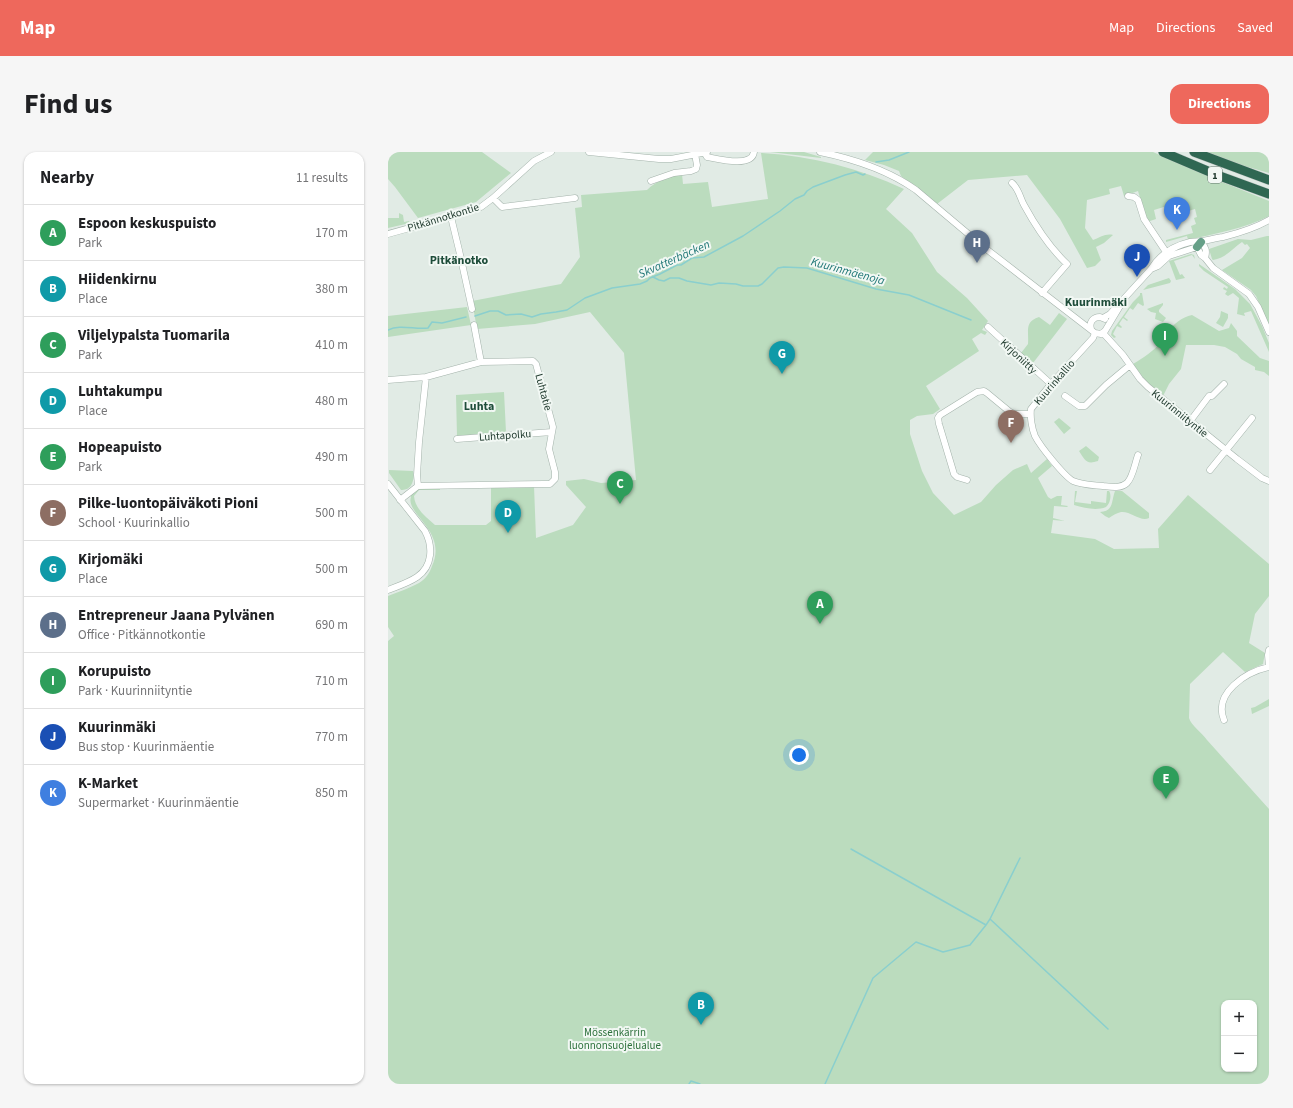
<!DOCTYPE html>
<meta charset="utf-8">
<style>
:root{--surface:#fff;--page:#f6f6f6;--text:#202124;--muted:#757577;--line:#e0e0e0;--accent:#ee685c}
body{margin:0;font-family:"Source Sans 3",sans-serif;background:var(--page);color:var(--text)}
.controls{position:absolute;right:12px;bottom:12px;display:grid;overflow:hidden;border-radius:8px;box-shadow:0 1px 3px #0004}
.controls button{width:36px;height:36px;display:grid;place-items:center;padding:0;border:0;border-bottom:1px solid var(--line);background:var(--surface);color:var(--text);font:20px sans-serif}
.you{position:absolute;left:411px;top:603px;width:14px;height:14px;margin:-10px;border:3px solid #fff;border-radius:50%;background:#1a73e8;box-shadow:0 0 0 6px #1a73e833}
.badge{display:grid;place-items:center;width:26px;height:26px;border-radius:50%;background:var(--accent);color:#fff;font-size:13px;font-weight:700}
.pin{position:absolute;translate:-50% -33px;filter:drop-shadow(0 1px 2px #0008)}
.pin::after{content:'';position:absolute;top:21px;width:14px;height:12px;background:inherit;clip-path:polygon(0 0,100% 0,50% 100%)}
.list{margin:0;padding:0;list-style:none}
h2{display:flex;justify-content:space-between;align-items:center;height:52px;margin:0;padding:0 16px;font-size:17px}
h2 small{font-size:13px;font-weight:400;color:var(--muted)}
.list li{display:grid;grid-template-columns:26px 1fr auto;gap:12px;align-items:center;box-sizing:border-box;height:56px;padding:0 16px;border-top:1px solid var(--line)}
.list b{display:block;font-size:15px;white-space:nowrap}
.list p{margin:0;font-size:13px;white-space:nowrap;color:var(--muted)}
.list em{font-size:13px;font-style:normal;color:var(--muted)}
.map{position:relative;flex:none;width:881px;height:932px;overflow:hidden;border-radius:12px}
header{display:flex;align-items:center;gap:24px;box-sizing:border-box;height:56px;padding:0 20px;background:var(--accent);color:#fff}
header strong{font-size:19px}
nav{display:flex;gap:22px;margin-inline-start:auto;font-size:14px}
.intro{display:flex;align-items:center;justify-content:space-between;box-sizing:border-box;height:96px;padding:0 24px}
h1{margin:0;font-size:28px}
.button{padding:10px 18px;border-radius:12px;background:var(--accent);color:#fff;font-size:14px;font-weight:700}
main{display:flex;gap:24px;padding:0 24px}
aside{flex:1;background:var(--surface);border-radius:12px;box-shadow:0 1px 3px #0004}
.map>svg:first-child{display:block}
</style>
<header>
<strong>Map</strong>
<nav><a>Map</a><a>Directions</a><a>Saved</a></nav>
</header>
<div class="intro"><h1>Find us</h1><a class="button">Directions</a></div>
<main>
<aside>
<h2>Nearby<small>11 results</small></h2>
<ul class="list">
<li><span class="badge" style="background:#2e9e5b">A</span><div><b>Espoon keskuspuisto</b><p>Park</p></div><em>170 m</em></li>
<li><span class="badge" style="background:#0f9aa8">B</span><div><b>Hiidenkirnu</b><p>Place</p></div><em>380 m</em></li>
<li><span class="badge" style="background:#2e9e5b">C</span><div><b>Viljelypalsta Tuomarila</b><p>Park</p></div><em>410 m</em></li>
<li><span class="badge" style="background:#0f9aa8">D</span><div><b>Luhtakumpu</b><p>Place</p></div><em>480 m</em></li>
<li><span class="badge" style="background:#2e9e5b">E</span><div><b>Hopeapuisto</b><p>Park</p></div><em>490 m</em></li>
<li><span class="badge" style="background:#8d6e63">F</span><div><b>Pilke-luontopäiväkoti Pioni</b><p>School · Kuurinkallio</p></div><em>500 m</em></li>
<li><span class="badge" style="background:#0f9aa8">G</span><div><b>Kirjomäki</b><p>Place</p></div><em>500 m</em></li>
<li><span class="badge" style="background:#5c6f8a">H</span><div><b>Entrepreneur Jaana Pylvänen</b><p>Office · Pitkännotkontie</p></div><em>690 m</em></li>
<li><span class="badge" style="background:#2e9e5b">I</span><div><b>Korupuisto</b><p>Park · Kuurinniityntie</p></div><em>710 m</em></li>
<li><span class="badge" style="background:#1a4fb4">J</span><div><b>Kuurinmäki</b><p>Bus stop · Kuurinmäentie</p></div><em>770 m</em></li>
<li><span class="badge" style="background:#3f7fe0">K</span><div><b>K-Market</b><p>Supermarket · Kuurinmäentie</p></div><em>850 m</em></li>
</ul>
</aside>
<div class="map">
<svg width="881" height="932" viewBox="0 0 881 932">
<rect width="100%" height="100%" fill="#e1ebe5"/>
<path fill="#bbdcbe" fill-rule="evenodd" d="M0 0H94L123 21 88 50 30 66 7 35 0 27Z
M382 0H416L433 5V6Z
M485 0H765L822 25 881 49V64C856 77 828 81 800 88L799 84 778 90V88L805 81 803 74 808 72 806 66 809 65 807 57 797 60 795 59 792 50 766 58 768 67 759 70 750 39 736 44 733 34 721 37 722 42 699 48 697 76 705 88C711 86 718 81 725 83L716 91 708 95 713 108 707 114 699 116 672 67 639 23 580 28 549 52 513 24 511 19 496 13 477 8Z
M816 0H881V21L860 15 858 16Z
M373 1C423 4 471 16 516 37L498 57 524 81 549 120 579 146 600 169 594 178 599 180 597 183 593 181 584 187 591 199 538 234 552 257 545 262 529 264 522 268V282L534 319 545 341 566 363 593 350 608 333 625 318 639 312 643 321 659 307 664 314 650 326 660 345 663 347 669 344H674L673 353 680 354 679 355 666 354 665 366 677 369 665 368 663 381 707 387 726 397 771 396 770 377 800 343 881 412V444L867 462 861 491 877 501 875 512 857 520 835 500 802 532 801 566C803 573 814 581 819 588L881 657V932H0V489L6 484 0 475V444C10 440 22 436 31 431 38 427 42 420 44 414 60 379 17 362 23 345L22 343 32 336H52V338H31L26 344C27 357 38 365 47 373H98L103 369V335L146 334 148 386 185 373 198 355 178 333V329L196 327 213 331 248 328 236 201 202 160 147 172 89 177 84 149 173 132 192 105 187 56 194 55 193 43 259 38C269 28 281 25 294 22L295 32 320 30 324 55 380 47ZM836 851H866V917H836Z
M11 61 15 63 16 70 21 69 22 71 0 76V66H11Z
M879 84H881V173L868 144 863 138 834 118 854 106 862 96 859 92 857 93 854 90C844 97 838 106 825 108L824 107 821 97 850 87 863 88Z
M803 102 806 103 807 107 804 103 786 109 792 123 794 122 797 126 788 128 781 109Z
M811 112 847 137 862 152 874 174 881 191V200L863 159 856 161 857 164 849 162 851 146 845 141 840 144 837 142 839 139 835 137 836 135 839 137 840 135 816 119 811 114Z
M781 126 783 129 782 131 755 138 760 133Z
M752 141H754L756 153 755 154 750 151 745 158 742 156 736 165 740 168 739 169 735 166 731 172 734 175 733 176 729 174 725 182 728 185 726 186 723 183 724 179 745 150 752 143Z
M775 151V153L771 158V160L778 166 775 170 767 167 768 161 763 160 759 157Z
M79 155 83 173 0 185V164Z
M833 159 840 162V166L835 175 828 171 832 165Z
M671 161 679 167 645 211 633 201 640 192C641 179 636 170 651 165L662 173Z
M804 163 831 179 841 176 843 171 849 179V184L872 206 881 209V224L876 220 867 218V215L853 207 849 202 837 195 826 193H798L793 217 781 232 775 244 759 231 745 212C755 206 766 199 774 189 776 186 777 183 779 181 785 172 794 165 804 163Z
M116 240 118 280 69 284 68 243Z
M671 266 683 276 676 282 666 270Z
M698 294 711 305 710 309C698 313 697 308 691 299Z
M1 318 25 319C27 327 24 339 13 338L1 321Z
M687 339H689L687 350 703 352V349L718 351 719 339H721C724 343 722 352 718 355 708 359 697 356 686 353Z
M727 339H734L761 361V366C752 370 743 359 733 360 729 361 725 363 721 366L717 364 712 360C726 359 723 350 727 339Z
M881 547V554L864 562 863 556 867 555Z"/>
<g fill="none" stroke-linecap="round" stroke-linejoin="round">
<path stroke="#8acfce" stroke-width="1.5" d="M488 10 501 8 521 0
M265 125 271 128 276 129 282 126H291L299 129 323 133 331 131 348 132 355 134H370L374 132 390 116 396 115 419 116 488 137 521 143 583 168
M87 164 102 159H110L118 163 133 162 144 165 153 162 168 160 179 158 197 146 224 136 252 132 259 129 262 126 272 122 289 113H293L304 106 316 105 355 84 392 59 407 47 416 43 419 39 425 35 457 23 468 20 475 23 477 22
M0 178C12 172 28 178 40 176L44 170 54 171 78 165
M463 697 598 773 602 767 720 877
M602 767 632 706
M301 932 303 929 312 932
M437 932 485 826 528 790 555 800 582 793 598 773"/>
<defs>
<path id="minor" d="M201 0 271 7H283L319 0
M316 0 319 5C330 7 364 16 366 0
M432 0C466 7 500 18 528 38L597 96 707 181 713 182 717 179 735 149
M263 29 286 21 303 19 308 17 309 13 307 2
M624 31C631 37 632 46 636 53 648 75 661 95 679 112L654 141
M740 44 746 45 750 48 756 67 780 103
M105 46 114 55 187 46
M63 65 71 98 84 157
M0 82 72 62 93 55 105 46 146 9 163 0
M813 90C818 95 819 99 817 106
M763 117 770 114 781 104 809 95 813 103 817 106 825 116 861 142 870 155 881 180
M715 166 722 162 763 117C772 102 785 94 802 90 806 89 810 90 814 89 821 88 828 86 835 85 851 81 867 76 881 68
M86 173 93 210
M600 175 663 232
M703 177C701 170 705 165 712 165L717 167
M707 181 705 186 663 232 643 257C642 265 644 277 647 284 652 294 676 324 685 329 694 333 706 333 715 334 723 335 732 337 739 331 745 325 747 311 750 303
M715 181 735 203 752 227 760 235 849 307 874 326 881 329
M0 228 38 225 93 210 145 209 148 212 165 275 161 297 167 320V327L162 332H156L30 334 29 323 31 290 38 225
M677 244 691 254H697L718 233 742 213
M803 268 821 244H824L836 232
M69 287 164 280
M822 318 864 266
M579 328 569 325 566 322 551 272 550 266 552 263 589 240 596 239 599 241 622 260 626 262H642
M0 332 37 379C45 394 45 414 29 425 20 431 10 434 0 438
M12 348 30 334
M881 515 880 503 881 498
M836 568C825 541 858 520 881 515"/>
<path id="major" d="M809 95 813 90"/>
<path id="highway" d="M775 0 829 23 881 42
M806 0 881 28"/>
</defs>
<use href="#minor" stroke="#a4b3ab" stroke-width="7"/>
<use href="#major" stroke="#c1c8c5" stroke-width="9"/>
<use href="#highway" stroke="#c1c8c5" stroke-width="10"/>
<use href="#minor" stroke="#fff" stroke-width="6"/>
<use href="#major" stroke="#67a088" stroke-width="8"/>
<use href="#highway" stroke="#2f6752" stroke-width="9"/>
</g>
<g text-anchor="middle" stroke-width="4" stroke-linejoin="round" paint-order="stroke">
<rect fill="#f2f8f4" stroke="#60746b" stroke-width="1" x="820" y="15" width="14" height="16" rx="3"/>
<g font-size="10" font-weight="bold" fill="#223c30">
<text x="827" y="27">1</text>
</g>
<g font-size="11" fill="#223c30" stroke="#f2f8f4">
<text transform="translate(55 65) rotate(-17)" y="4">Pitkännotkontie</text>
<text transform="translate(631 204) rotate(43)" y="4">Kirjoniitty</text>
<text transform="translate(666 230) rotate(-49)" y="4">Kuurinkallio</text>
<text transform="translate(156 240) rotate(75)" y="4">Luhtatie</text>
<text transform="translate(792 261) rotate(39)" y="4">Kuurinniityntie</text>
<text transform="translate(117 283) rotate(-4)" y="4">Luhtapolku</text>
</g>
<g font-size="11" fill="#2d713c" stroke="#f2f8f4">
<text x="227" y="884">Mössenkärrin<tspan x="227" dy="13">luonnonsuojelualue</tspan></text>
</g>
<g font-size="12" font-style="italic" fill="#1e7676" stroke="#f2f8f4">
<text transform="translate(286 107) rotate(-24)" y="4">Skvatterbäcken</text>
<text transform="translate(460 119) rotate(15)" y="4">Kuurinmäenoja</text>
</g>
<g font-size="12" font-weight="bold" fill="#1e4d3a" stroke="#f2f8f4">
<text x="71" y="112">Pitkänotko</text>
<text x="708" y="154">Kuurinmäki</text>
<text x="91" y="258">Luhta</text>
</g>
</g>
</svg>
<div class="controls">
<button>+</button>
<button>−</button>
</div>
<div class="you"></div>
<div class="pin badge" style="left:432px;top:472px;background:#2e9e5b">A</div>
<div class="pin badge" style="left:313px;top:873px;background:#0f9aa8">B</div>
<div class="pin badge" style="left:232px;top:352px;background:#2e9e5b">C</div>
<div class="pin badge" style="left:120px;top:381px;background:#0f9aa8">D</div>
<div class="pin badge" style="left:778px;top:647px;background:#2e9e5b">E</div>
<div class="pin badge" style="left:623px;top:291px;background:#8d6e63">F</div>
<div class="pin badge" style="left:394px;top:222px;background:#0f9aa8">G</div>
<div class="pin badge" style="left:589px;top:111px;background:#5c6f8a">H</div>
<div class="pin badge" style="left:777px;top:204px;background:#2e9e5b">I</div>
<div class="pin badge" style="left:749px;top:125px;background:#1a4fb4">J</div>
<div class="pin badge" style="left:789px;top:78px;background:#3f7fe0">K</div>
</div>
</main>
